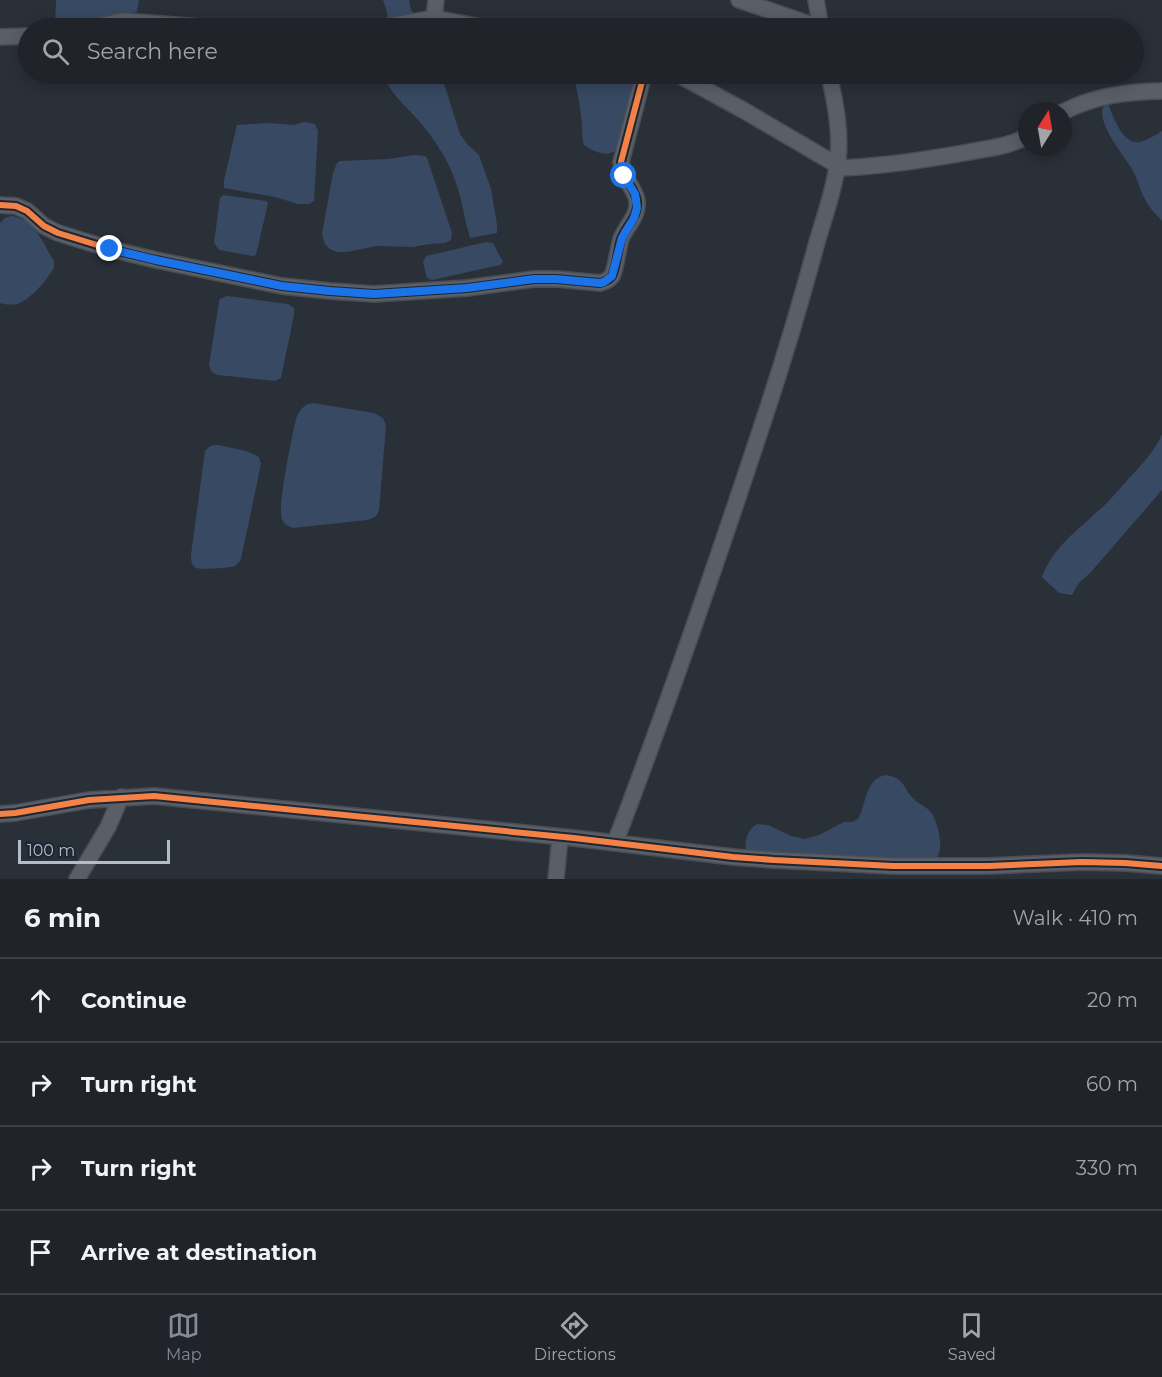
<!DOCTYPE html>
<meta charset="utf-8">
<style>
:root{--surface:#20242a;--page:#282c32;--text:#f1f3f6;--muted:#a2a4a8;--line:#3d4147;--accent:#848b96}
body{margin:0;font-family:Montserrat,sans-serif;background:var(--page);color:var(--text)}
.compass{position:absolute;left:1018px;top:102px;width:54px;height:54px;border-radius:50%;background:var(--surface);box-shadow:0 3px 15px #0003;rotate:11deg}
.scale{position:absolute;left:18px;bottom:15px;width:152px;box-sizing:border-box;padding-left:6px;border:3px solid #b4bcc9;border-top:0;font-size:16px;line-height:21px;white-space:nowrap;color:#b4bcc9;-webkit-text-stroke:4px #1d2633;paint-order:stroke}
.stop{position:absolute;width:18px;height:18px;margin:-14px;border:4px solid #1a73e8;border-radius:50%;background:#fff}
.stop.end{background:#1a73e8;border-color:#fff;box-shadow:0 2px 6px #0008}
.list{margin:0;padding:0;list-style:none}
h2{display:flex;justify-content:space-between;align-items:center;height:78px;margin:0;padding:0 24px;font-size:26px}
h2 small{font-size:20px;font-weight:400;color:var(--muted)}
.list li{display:grid;grid-template-columns:39px 1fr auto;gap:18px;align-items:center;box-sizing:border-box;height:84px;padding:0 24px;border-top:2px solid var(--line)}
.list b{display:block;font-size:22px;white-space:nowrap}
.list em{font-size:20px;font-style:normal;color:var(--muted)}
.icon{flex:none;width:33px;height:33px;fill:none;stroke:currentColor;stroke-width:2;stroke-linecap:round;stroke-linejoin:round}
.map{position:relative;flex:none;width:1162px;height:879px;overflow:hidden}
.search{position:absolute;background:var(--surface);box-shadow:0 3px 15px #0003;left:18px;right:18px;top:18px;height:66px;display:flex;align-items:center;gap:15px;box-sizing:border-box;padding:0 21px;border-radius:33px;color:var(--muted);font-size:22px}
.sheet{height:414px;background:var(--surface)}
nav{display:flex;justify-content:space-around;align-items:center;box-sizing:border-box;height:84px;border-top:2px solid var(--line);background:var(--surface);font-size:16px;color:var(--muted)}
nav a{display:grid;justify-items:center;gap:3px}
nav .on{color:var(--accent)}
.map>svg:first-child{display:block}
</style>
<div class="map">
<svg width="1162" height="879" viewBox="0 0 1162 879">
<rect width="100%" height="100%" fill="#2a3038"/>
<path fill="#384963" d="M56 0H139L137 12 106 18 67 28H55Z
M383 0H409L411 10 428 28H388L387 12Z
M384 74H441L460 134 467 144 479 155 491 189 497 225V233L470 238C465 222 463 205 458 189 451 164 436 141 419 121 408 108 387 91 384 74Z
M573 74H635L621 144C612 160 596 153 584 145 582 138 582 133 582 126 581 108 577 91 573 74Z
M1108 104C1113 116 1123 146 1140 142 1147 140 1156 135 1162 131V221C1157 215 1151 210 1147 203 1141 193 1138 180 1132 169 1123 154 1097 124 1103 107Z
M304 122 315 124 318 131 314 201 309 204H298L275 197 224 188V180L237 125 268 123 294 125Z
M414 155 425 156 427 158 452 233 451 240 445 243 430 244 412 247 377 246 347 252H337L330 249 325 244 322 234 333 173 337 163 340 161 388 159Z
M223 195 266 201 268 203 256 255 253 256 219 250 214 243 220 198Z
M13 216C37 222 42 242 54 261 54 266 55 267 52 271 47 280 30 299 20 303 14 305 7 305 0 303V223L6 217Z
M486 242 493 243 503 262 500 265 432 280 427 278 423 262 426 256Z
M227 296 280 303 288 304 294 308V315L281 378 275 381 218 375 212 372 209 365 219 302 220 299Z
M313 403 374 413 383 418 386 425 379 510C377 517 374 518 367 520L293 528C288 526 284 525 282 519 277 506 292 437 296 419 299 411 303 404 313 403Z
M1162 434V490L1091 572 1078 584 1072 595 1059 593 1042 577C1054 546 1076 532 1099 510 1109 502 1116 492 1125 483 1138 468 1154 453 1162 434Z
M218 445 246 451 259 457 261 464 241 559C240 561 238 564 235 566 230 568 201 570 196 568 191 565 191 560 191 555L205 451 210 446Z
M885 775C905 778 901 785 913 798 918 804 926 806 931 812 937 820 943 844 939 853 938 856 936 858 934 860L892 861 747 851C743 842 748 829 757 824L768 825 791 836 805 839 819 835 844 822H852L858 819C867 804 864 780 885 775Z"/>
<g fill="none" stroke-linecap="round" stroke-linejoin="round">
<defs>
<path id="minor" d="M739 0 821 28
M816 0 821 28
M434 18 436 0
M87 28 123 21 213 28
M379 28 434 18 486 28
M0 37 28 36
M677 74 743 110 837 165
M1063 112C1096 95 1126 92 1162 91
M836 168C881 167 925 160 969 152 989 148 1009 147 1027 136
M0 205 16 206 27 211 44 226 58 233 110 249 156 260 282 286 330 291 374 294 467 288 534 279H557L600 283C604 282 609 280 612 276 616 268 618 249 621 239 626 226 639 216 637 201 635 187 622 179 621 162L644 74
M0 814 15 813 89 800 154 796 574 838 733 857 774 860 893 866H989L1082 862 1125 863 1162 866
M615 843C670 699 720 553 768 407 786 352 802 298 817 242 825 215 835 187 838 159 841 129 835 102 829 74
M77 879 108 827 121 797
M556 879 560 837"/>
</defs>
<use href="#minor" stroke="#484c53" stroke-width="18"/>
<use href="#minor" stroke="#5a5e66" stroke-width="15"/>
<defs>
<path id="cycleway" d="M0 205 16 206 27 211 44 226 58 233 110 249 156 260 282 286 330 291 374 294 467 288 534 279H557L600 283C604 282 609 280 612 276 616 268 618 249 621 239 626 226 639 216 637 201 635 187 622 179 621 162L644 74
M0 814 15 813 89 800 154 796 574 838 733 857 774 860 893 866H989L1082 862 1125 863 1162 866"/>
</defs>
<use href="#cycleway" stroke="#1d2633" stroke-width="10"/>
<use href="#cycleway" stroke="#f48246" stroke-width="6"/>
</g>
<g fill="none" stroke-linecap="round" stroke-linejoin="round">
<path stroke="#1a73e8" stroke-width="8" d="M110 249 156 260 282 286 330 291 374 294 467 288 534 279H556L600 283 604 282 612 276 622 238 634 218 637 208 635 194 624 176"/>
</g>
</svg>
<svg class="compass" viewBox="-18 -18 36 36"><path d="M0-13l5 13h-10z" fill="#e53935"/><path d="M0 13l5-13h-10z" fill="#a2a4a8"/></svg>
<div class="scale">100 m</div>
<div class="stop" style="left:624px;top:176px"></div>
<div class="stop end" style="left:110px;top:249px"></div>
<div class="search"><svg class="icon" aria-label="search" viewBox="0 0 24 24"><circle cx="10" cy="10" r="6"/><path d="M15 15l6 6"/></svg>Search here</div>
</div>
<section class="sheet">
<h2>6 min<small>Walk · 410 m</small></h2>
<ul class="list">
<li><svg class="icon" aria-label="ahead" viewBox="0 0 24 24"><path d="M12 20V5M6 11l6-6 6 6"/></svg><div><b>Continue</b></div><em>20 m</em></li>
<li><svg class="icon" aria-label="right" viewBox="0 0 24 24"><path d="M7 20v-9h11M14 6l5 5-5 5"/></svg><div><b>Turn right</b></div><em>60 m</em></li>
<li><svg class="icon" aria-label="right" viewBox="0 0 24 24"><path d="M7 20v-9h11M14 6l5 5-5 5"/></svg><div><b>Turn right</b></div><em>330 m</em></li>
<li><svg class="icon" aria-label="arrive" viewBox="0 0 24 24"><path d="M6 21V4h12l-3 4 3 4H6"/></svg><div><b>Arrive at destination</b></div></li>
</ul>
</section>
<nav>
<a class="on"><svg class="icon" aria-label="map" viewBox="0 0 24 24"><path d="M3 6l6-2 6 2 6-2v14l-6 2-6-2-6 2zM9 4v14M15 6v14"/></svg>Map</a>
<a><svg class="icon" aria-label="directions" viewBox="0 0 24 24"><path d="M12 3l9 9-9 9-9-9zM9 14v-3h6M13 9l2 2-2 2"/></svg>Directions</a>
<a><svg class="icon" aria-label="saved" viewBox="0 0 24 24"><path d="M7 4h10v16l-5-4-5 4z"/></svg>Saved</a>
</nav>
